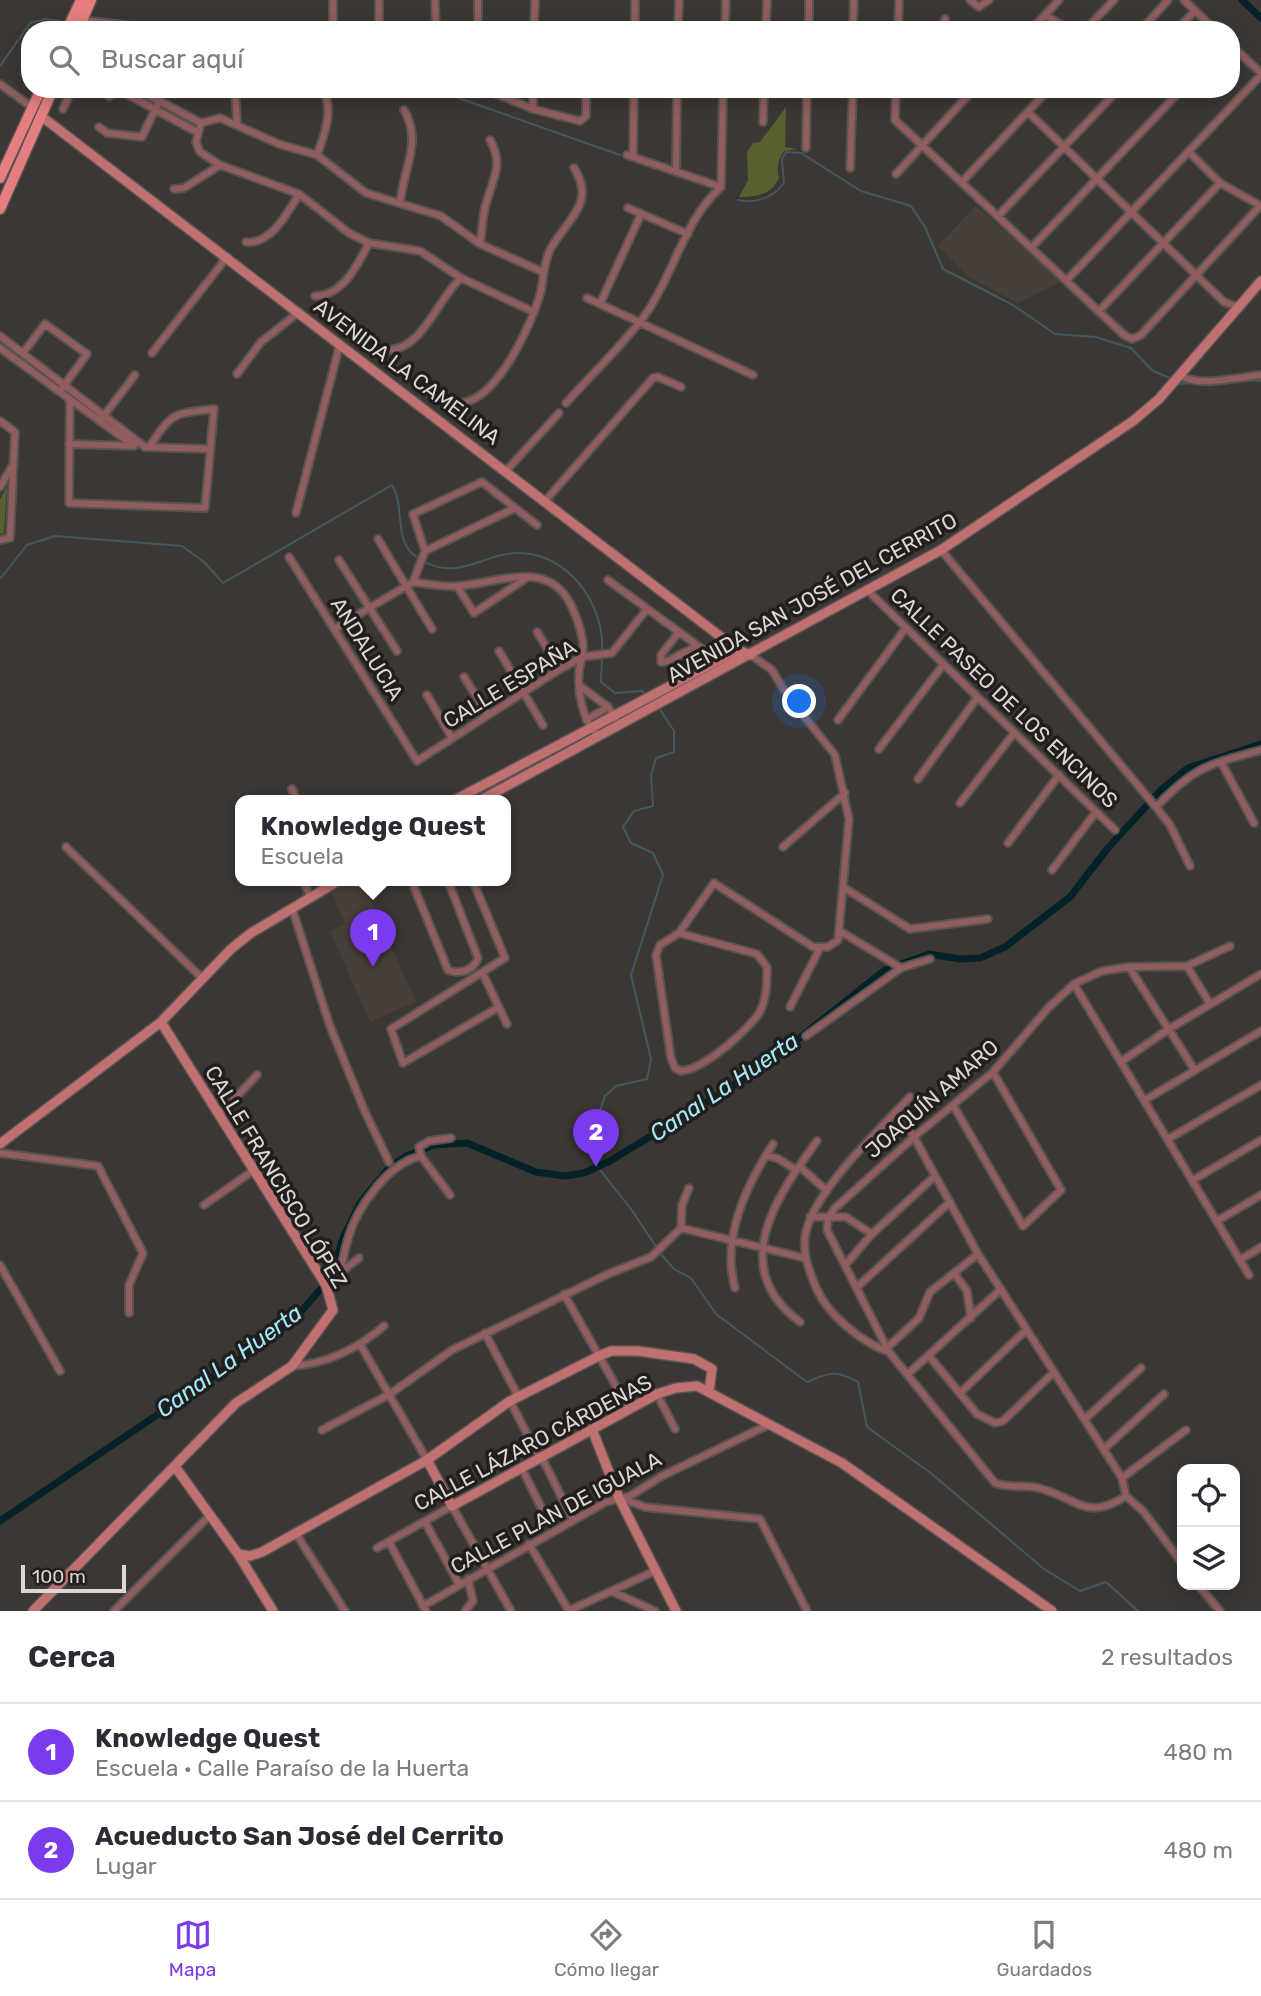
<!DOCTYPE html>
<html lang="es">
<meta charset="utf-8">
<style>
:root{--surface:#fff;--page:#f7f7f7;--text:#2b2b33;--muted:#7c7c81;--line:#e1e1e2;--accent:#7c3aed}
body{margin:0;font-family:Rubik,sans-serif;background:var(--page);color:var(--text)}
.controls{position:absolute;right:21px;bottom:21px;display:grid;overflow:hidden;border-radius:14px;box-shadow:0 4px 18px #0003}
.controls button{width:63px;height:63px;display:grid;place-items:center;padding:0;border:0;border-bottom:2px solid var(--line);background:var(--surface);color:var(--text);font:35px sans-serif}
.scale{position:absolute;left:21px;bottom:18px;width:105px;box-sizing:border-box;padding-left:7px;border:4px solid #dad7d5;border-top:0;font-size:19px;line-height:24px;white-space:nowrap;color:#dad7d5;-webkit-text-stroke:5px #211e1d;paint-order:stroke}
.you{position:absolute;left:800px;top:702px;width:24px;height:24px;margin:-18px;border:5px solid #fff;border-radius:50%;background:#1a73e8;box-shadow:0 0 0 10px #1a73e833}
.badge{display:grid;place-items:center;width:46px;height:46px;border-radius:50%;background:var(--accent);color:#fff;font-size:23px;font-weight:700}
.pin{position:absolute;translate:-50% -58px;filter:drop-shadow(0 2px 4px #0008)}
.pin::after{content:'';position:absolute;top:37px;width:24px;height:21px;background:inherit;clip-path:polygon(0 0,100% 0,50% 100%)}
.popup{position:absolute;left:235px;top:795px;width:276px;height:91px;box-sizing:border-box;display:grid;place-content:center;border-radius:14px;background:var(--surface);filter:drop-shadow(0 2px 5px #0005);font-size:23px;white-space:nowrap;color:var(--muted)}
.popup b{font-size:26px;color:var(--text)}
.popup::after{content:'';position:absolute;left:50%;top:100%;margin-left:-14px;border:14px solid transparent;border-top-color:var(--surface)}
.list{margin:0;padding:0;list-style:none}
h2{display:flex;justify-content:space-between;align-items:center;height:91px;margin:0;padding:0 28px;font-size:30px}
h2 small{font-size:23px;font-weight:400;color:var(--muted)}
.list li{display:grid;grid-template-columns:46px 1fr auto;gap:21px;align-items:center;box-sizing:border-box;height:98px;padding:0 28px;border-top:2px solid var(--line)}
.list b{display:block;font-size:26px;white-space:nowrap}
.list p{margin:0;font-size:23px;white-space:nowrap;color:var(--muted)}
.list em{font-size:23px;font-style:normal;color:var(--muted)}
.icon{flex:none;width:38px;height:38px;fill:none;stroke:currentColor;stroke-width:2;stroke-linecap:round;stroke-linejoin:round}
.map{position:relative;flex:none;width:1261px;height:1611px;overflow:hidden}
.search{position:absolute;background:var(--surface);box-shadow:0 4px 18px #0003;left:21px;right:21px;top:21px;height:77px;display:flex;align-items:center;gap:18px;box-sizing:border-box;padding:0 24px;border-radius:28px;color:var(--muted);font-size:26px}
.sheet{height:287px;background:var(--surface)}
nav{display:flex;justify-content:space-around;align-items:center;box-sizing:border-box;height:98px;border-top:2px solid var(--line);background:var(--surface);font-size:19px;color:var(--muted)}
nav a{display:grid;justify-items:center;gap:4px}
nav .on{color:var(--accent)}
.map>svg:first-child{display:block}
</style>
<div class="map">
<svg width="1261" height="1611" viewBox="0 0 1261 1611">
<rect width="100%" height="100%" fill="#3b3734"/>
<path fill="#493f39" d="M976 205 1061 282 1017 303 969 277 938 246Z
M346 881H362L416 1002 370 1022 330 931 345 924 330 888Z"/>
<path fill="#586030" d="M786 107 785 147 797 149 784 151C778 159 776 168 779 178 772 195 755 197 739 197L748 180 747 152 753 143 760 142Z
M7 487 4 533 0 534V499Z"/>
<g fill="none" stroke-linecap="round" stroke-linejoin="round">
<path stroke="#44585b" stroke-width="2" d="M95 29 104 30
M0 66 30 23 46 19 60 21
M433 89 620 155
M738 200C755 204 773 198 784 183L782 159 786 152 801 153 861 191 911 206 925 227 943 269 1013 305 1055 334 1096 337 1131 348 1153 371 1170 378
M1241 380 1261 381
M1178 384 1190 383
M423 561C458 581 484 554 516 553 567 551 605 604 602 651
M0 579 27 545 55 536 182 546 204 562 223 583 392 485C406 507 392 543 418 558
M602 656 601 682 615 693 642 691 645 694
M657 1248 631 1209 593 1161V1131L605 1096 616 1086 647 1079 651 1059 631 975 663 875 653 853 631 843 623 827 634 811 653 806 651 775 656 758 674 752V731L659 708
M660 1253 674 1269 691 1278 716 1314 807 1382C829 1372 837 1370 858 1382L867 1427 932 1474 1044 1569 1080 1591 1106 1582 1138 1611"/>
<path stroke="#042227" stroke-width="7" d="M1242 0 1261 18
M0 1521 268 1340 298 1315 332 1276 342 1240 360 1203 389 1168 406 1156 434 1145 467 1143 536 1172 565 1176 584 1173 610 1161 759 1070 885 970 929 954 960 959 980 958 1005 947 1070 897 1108 848 1161 790 1188 768 1261 744"/>
<defs>
<path id="street" d="M333 0V30
M435 0 436 30
M478 0V30
M970 0 979 7 989 0
M1184 0 1215 30
M1045 15 1069 30
M82 20 166 30
M379 30V0
M534 30 535 0
M635 30V0
M678 30 679 0
M725 30 726 0
M766 30 767 0
M809 30V0
M853 30 854 0
M898 30 899 0
M945 30V19
M1031 30 1059 0
M1085 30 1114 0
M1141 30 1168 0
M1176 30 1195 11
M1231 45 1261 73
M0 84 33 108
M99 89 109 96 122 89
M137 89 201 123
M235 89 237 123
M484 89 533 109 580 121 586 116V89
M896 89 895 120 1124 335 1132 339 1141 335 1260 206
M121 91 197 132
M63 109 72 89
M533 109V89
M1028 112 1224 302 1238 307
M763 122 764 89
M99 127 107 133 142 137 165 89
M806 148 807 89
M1189 152 1220 183 1261 206
M317 155C324 136 335 108 322 89
M627 155 721 187
M633 157 634 89
M850 168 853 89
M676 172 677 89
M896 174 974 89
M963 181 1049 89
M721 187 723 89
M174 189 184 188 220 165
M400 203C403 169 423 142 404 110
M628 208 688 234
M998 216 1119 89
M246 242C271 245 288 212 299 194
M480 244C482 231 482 217 486 204 493 179 504 164 490 140
M1032 247 1182 89
M1067 280 1261 75
M315 296C343 296 358 264 369 243
M587 298 753 375
M600 304 641 214
M1099 311 1220 183
M534 312 461 278 420 251 369 243 349 233 299 194 220 165 200 152 196 142 201 123 220 118 279 144 317 155 366 193 441 216 480 244 543 272
M0 336 145 447
M0 348 134 446
M387 350C422 351 438 298 461 278
M23 353 45 324 87 354 63 387
M152 353 227 257
M237 374 261 342 299 312
M1180 375C1198 388 1239 377 1261 375
M70 400 69 503 205 508 214 409C172 414 173 412 149 447
M457 403C495 405 531 326 540 294 544 280 543 266 549 252 563 222 598 205 574 168
M566 403C592 374 622 346 645 315 674 275 683 221 721 187
M102 418 135 375
M0 421 15 432 10 538 0 540
M69 444 134 446
M145 447 210 449
M507 470 559 413
M0 487 11 468
M546 500 653 378 658 377 681 387
M296 513 340 344
M378 539 432 629
M941 550 1156 807 1170 825 1190 866
M425 551 413 514 482 482 537 525
M425 551 515 508
M289 557 417 761 560 669 582 657 612 653 647 609
M339 560 397 651
M608 580 709 654
M413 582C427 584 442 587 456 586 492 585 542 559 567 598 575 611 584 635 583 650 583 657 580 664 579 671 577 693 583 721 598 736
M457 586 474 613 525 579
M868 591 1115 830
M334 629 413 582 425 551
M537 632 560 669
M679 632 661 655V662L668 661 697 646
M499 651 543 725
M464 677 488 715
M580 686 608 707 615 718
M427 695 452 738
M586 720 608 707
M838 720 905 629
M879 749 943 665
M1221 762 1254 823
M918 779 977 698
M292 789 297 801
M960 803 1014 733
M1156 807C1195 766 1208 765 1261 750
M1008 843 1059 775
M66 847 202 978
M783 847 845 793
M1052 870 1096 812
M304 881 310 898
M418 881 414 887 448 970C459 975 474 970 478 958L448 881
M473 881 505 958 391 1029 403 1063 499 1007
M843 887 910 929 988 919
M292 908 330 1026 365 1112 389 1162
M840 931 901 968
M679 933 714 883 813 947H828L838 940 849 819 835 755 787 695 772 670 751 655
M679 933 757 954 767 967C767 983 767 1003 757 1016 743 1034 704 1069 681 1071L675 1068 671 1058 656 955 660 945Z
M1187 966 1210 1004
M1129 967 1194 1069
M483 974 507 1024
M1074 984 1249 1275
M790 1007 820 948
M806 1036 901 968 930 959
M1122 1061 1169 1029 1261 974
M910 1097C880 1129 809 1195 805 1238 803 1256 809 1269 815 1285 826 1314 861 1342 889 1352L995 1483C1012 1489 1023 1484 1039 1488 1077 1498 1086 1522 1126 1496
M1145 1100 1261 1031
M953 1105 1023 1226 1061 1190 993 1072
M896 1111 914 1137 978 1254 1122 1478 1126 1496 1143 1511 1182 1563
M220 1114 257 1075
M1168 1139 1261 1085
M0 1153 98 1166 143 1253 129 1285V1313
M766 1155 779 1159 796 1170
M799 1166 827 1191
M1193 1180 1261 1140
M450 1195 421 1156 419 1147 429 1141 451 1138
M204 1205 254 1170
M810 1217H846L872 1234
M1217 1221 1261 1195
M681 1228 805 1258
M681 1228 682 1205 689 1188
M1240 1260 1261 1247
M846 1264 872 1234 935 1176
M0 1265 60 1371
M341 1272 359 1258
M954 1273 967 1291 971 1318
M327 1287C346 1267 340 1264 348 1239 356 1209 388 1163 421 1156
M735 1288C721 1238 746 1186 773 1144
M856 1288 950 1202
M564 1294 629 1409
M800 1322C727 1268 776 1197 817 1141
M485 1333 518 1396
M361 1346 427 1460
M888 1347 919 1318 930 1292 978 1254
M889 1352 827 1230 828 1219 834 1209 914 1137 993 1072 1049 1007 1074 984 1102 971 1129 967 1187 966 1230 946
M929 1356 977 1414 995 1423 1003 1421 1054 1372
M292 1366C328 1364 357 1349 384 1326
M908 1374 1001 1289
M960 1393 1026 1330
M657 1394 675 1429
M510 1401 539 1457
M1086 1418 1141 1368
M322 1430 390 1394 452 1350 608 1274 651 1257 681 1228
M1104 1449 1164 1394
M541 1456 573 1520
M521 1467 542 1509
M1122 1478 1186 1430
M623 1499 645 1507 760 1519 807 1611
M425 1522 459 1584
M295 1532 345 1611
M389 1542 426 1611
M529 1544 569 1611
M377 1548 452 1506 511 1611
M1198 1585 1220 1611
M611 1591 655 1611
M423 1606 606 1502 630 1496 662 1476 770 1424
M114 1611 210 1515
M465 1611 473 1601 468 1579
M568 1611 657 1570"/>
<path id="secondary" d="M41 116 738 650 751 655
M453 801 738 650
M479 801 941 550 1133 421 1159 399 1261 281
M0 1144 161 1022 231 949 251 933 338 881
M592 1429 619 1498 676 1611
M427 1460 452 1506 657 1394 676 1388 697 1386 842 1463 1052 1611
M176 1468 238 1554 273 1611
M238 1554 250 1556 262 1552 427 1460 510 1401 599 1356 611 1351H638L694 1359 712 1369 709 1392
M33 1611 236 1403 292 1366 333 1310 326 1285 161 1022"/>
<path id="primary" d="M67 30 81 0
M78 30 91 0
M0 178 41 89
M0 209 53 89"/>
</defs>
<use href="#street" stroke="#585451" stroke-width="10"/>
<use href="#secondary" stroke="#585451" stroke-width="12"/>
<use href="#primary" stroke="#585451" stroke-width="13"/>
<use href="#street" stroke="#915d5e" stroke-width="6"/>
<use href="#secondary" stroke="#c17072" stroke-width="9"/>
<use href="#primary" stroke="#e67e81" stroke-width="10"/>
</g>
<g text-anchor="middle" stroke-width="7" stroke-linejoin="round" paint-order="stroke">
<g font-size="21" fill="#dad7d5" stroke="#211e1d">
<text transform="translate(407 372) rotate(37)" y="7">AVENIDA LA CAMELINA</text>
<text transform="translate(812 598) rotate(-29)" y="7">AVENIDA SAN JOSÉ DEL CERRITO</text>
<text transform="translate(367 649) rotate(58)" y="7">ANDALUCIA</text>
<text transform="translate(510 684) rotate(-31)" y="7">CALLE ESPAÑA</text>
<text transform="translate(1004 698) rotate(44)" y="7">CALLE PASEO DE LOS ENCINOS</text>
<text transform="translate(932 1099) rotate(-41)" y="7">JOAQUÍN AMARO</text>
<text transform="translate(276 1177) rotate(59)" y="7">CALLE FRANCISCO LÓPEZ</text>
<text transform="translate(533 1443) rotate(-28)" y="7">CALLE LÁZARO CÁRDENAS</text>
<text transform="translate(556 1513) rotate(-28)" y="7">CALLE PLAN DE IGUALA</text>
</g>
<g font-size="23" font-style="italic" fill="#a3eaf8" stroke="#211e1d">
<text transform="translate(724 1087) rotate(-34)" y="8">Canal La Huerta</text>
<text transform="translate(229 1361) rotate(-36)" y="8">Canal La Huerta</text>
</g>
</g>
</svg>
<div class="controls">
<button><svg class="icon" aria-label="locate" viewBox="0 0 24 24"><circle cx="12" cy="12" r="6"/><path d="M12 2v4M12 18v4M2 12h4M18 12h4"/></svg></button>
<button><svg class="icon" aria-label="layers" viewBox="0 0 24 24"><path d="M12 4l9 5-9 5-9-5zM3 14l9 5 9-5"/></svg></button>
</div>
<div class="scale">100 m</div>
<div class="you"></div>
<div class="pin badge" style="left:373px;top:967px">1</div>
<div class="popup"><b>Knowledge Quest</b>Escuela</div>
<div class="pin badge" style="left:596px;top:1167px">2</div>
<div class="search"><svg class="icon" aria-label="search" viewBox="0 0 24 24"><circle cx="10" cy="10" r="6"/><path d="M15 15l6 6"/></svg>Buscar aquí</div>
</div>
<section class="sheet">
<h2>Cerca<small>2 resultados</small></h2>
<ul class="list">
<li><span class="badge">1</span><div><b>Knowledge Quest</b><p>Escuela · Calle Paraíso de la Huerta</p></div><em>480 m</em></li>
<li><span class="badge">2</span><div><b>Acueducto San José del Cerrito</b><p>Lugar</p></div><em>480 m</em></li>
</ul>
</section>
<nav>
<a class="on"><svg class="icon" aria-label="map" viewBox="0 0 24 24"><path d="M3 6l6-2 6 2 6-2v14l-6 2-6-2-6 2zM9 4v14M15 6v14"/></svg>Mapa</a>
<a><svg class="icon" aria-label="directions" viewBox="0 0 24 24"><path d="M12 3l9 9-9 9-9-9zM9 14v-3h6M13 9l2 2-2 2"/></svg>Cómo llegar</a>
<a><svg class="icon" aria-label="saved" viewBox="0 0 24 24"><path d="M7 4h10v16l-5-4-5 4z"/></svg>Guardados</a>
</nav>
